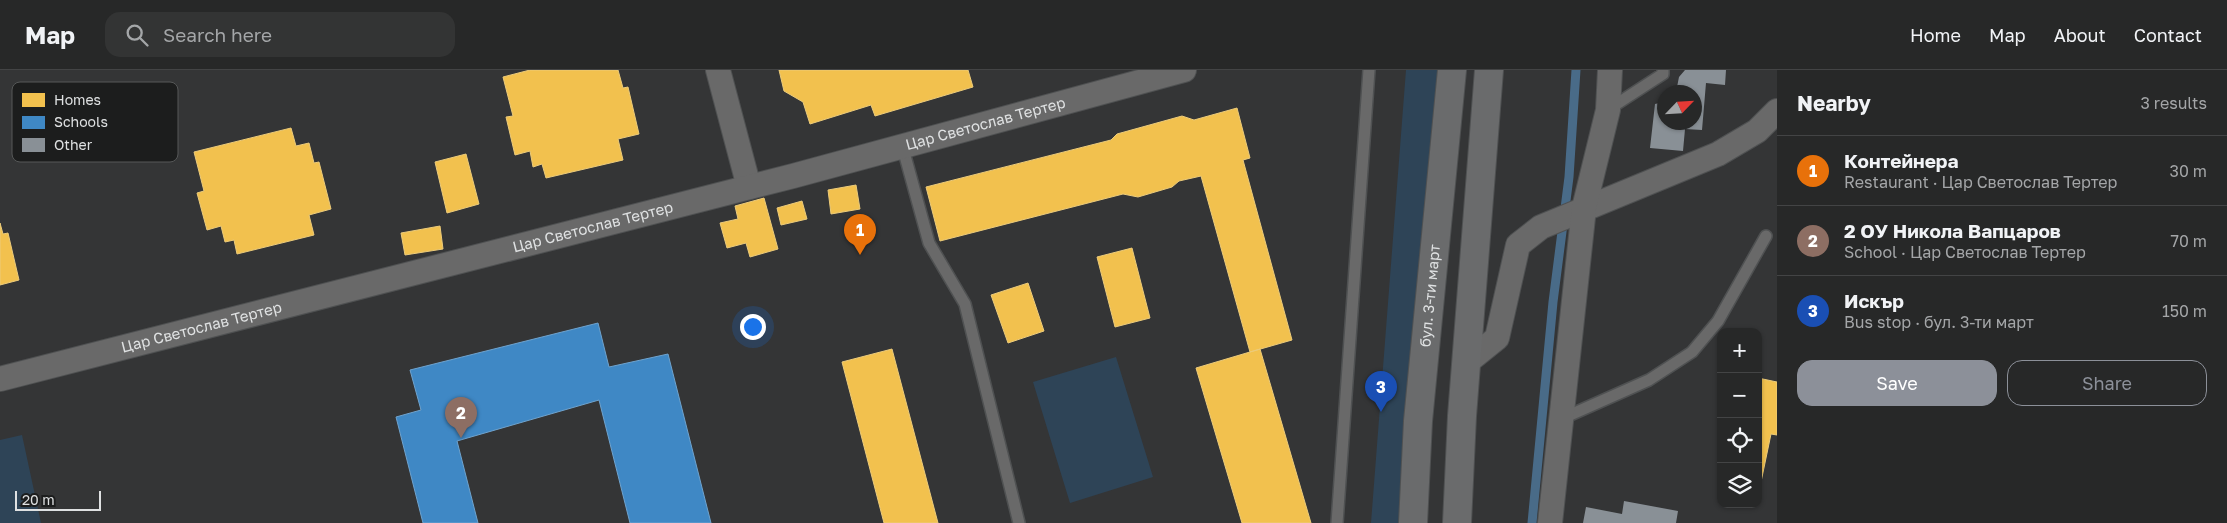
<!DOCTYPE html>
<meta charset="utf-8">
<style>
:root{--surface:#272828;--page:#333434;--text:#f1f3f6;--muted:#a4a6a8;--line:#434445;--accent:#8c9099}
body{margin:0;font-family:"Golos Text",sans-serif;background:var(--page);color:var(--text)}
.controls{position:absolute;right:15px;bottom:15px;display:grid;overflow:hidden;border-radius:10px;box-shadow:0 1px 4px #0004}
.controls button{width:45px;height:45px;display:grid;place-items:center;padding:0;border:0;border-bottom:1px solid var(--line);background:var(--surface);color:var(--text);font:25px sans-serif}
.compass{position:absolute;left:1657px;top:15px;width:45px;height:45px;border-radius:50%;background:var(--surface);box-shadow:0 1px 4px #0004;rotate:65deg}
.scale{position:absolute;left:15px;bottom:12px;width:86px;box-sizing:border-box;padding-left:5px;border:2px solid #dfe1e2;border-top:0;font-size:14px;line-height:18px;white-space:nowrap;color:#dfe1e2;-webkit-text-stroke:4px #1c1d1d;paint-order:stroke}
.you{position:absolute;left:752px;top:256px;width:18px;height:18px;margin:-12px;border:4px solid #fff;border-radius:50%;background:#1a73e8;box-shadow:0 0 0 8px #1a73e833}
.badge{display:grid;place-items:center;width:32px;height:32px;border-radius:50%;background:var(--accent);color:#fff;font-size:16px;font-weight:700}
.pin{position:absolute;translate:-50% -41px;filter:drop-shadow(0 1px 2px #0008)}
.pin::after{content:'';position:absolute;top:26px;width:18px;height:15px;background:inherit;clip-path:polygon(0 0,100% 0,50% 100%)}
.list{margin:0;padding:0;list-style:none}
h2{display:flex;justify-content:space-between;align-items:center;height:65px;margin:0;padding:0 20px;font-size:21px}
h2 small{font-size:16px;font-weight:400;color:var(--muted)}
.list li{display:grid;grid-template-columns:32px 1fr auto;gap:15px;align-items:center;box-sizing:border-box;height:70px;padding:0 20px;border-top:1px solid var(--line)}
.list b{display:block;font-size:19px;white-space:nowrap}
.list p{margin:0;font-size:16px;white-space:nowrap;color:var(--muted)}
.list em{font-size:16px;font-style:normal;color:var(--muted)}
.actions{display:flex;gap:10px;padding:15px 20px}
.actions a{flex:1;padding:11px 0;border:1px solid var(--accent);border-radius:15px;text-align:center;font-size:18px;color:var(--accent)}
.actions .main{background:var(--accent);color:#fff}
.icon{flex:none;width:28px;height:28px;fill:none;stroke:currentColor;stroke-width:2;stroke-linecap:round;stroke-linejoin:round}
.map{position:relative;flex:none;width:1777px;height:453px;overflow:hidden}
header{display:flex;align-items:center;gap:30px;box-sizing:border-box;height:70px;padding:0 25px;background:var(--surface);border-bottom:1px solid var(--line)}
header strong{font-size:24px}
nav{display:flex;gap:28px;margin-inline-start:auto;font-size:18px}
.search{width:350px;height:45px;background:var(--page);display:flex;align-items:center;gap:12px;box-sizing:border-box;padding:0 18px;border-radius:15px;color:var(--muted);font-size:19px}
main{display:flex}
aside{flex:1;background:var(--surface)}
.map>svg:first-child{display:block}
</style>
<header>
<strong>Map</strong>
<div class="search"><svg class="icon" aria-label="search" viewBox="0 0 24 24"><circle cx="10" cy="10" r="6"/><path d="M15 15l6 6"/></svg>Search here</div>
<nav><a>Home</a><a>Map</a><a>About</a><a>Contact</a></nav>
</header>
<main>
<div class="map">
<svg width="1777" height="453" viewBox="0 0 1777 453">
<rect width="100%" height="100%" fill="#343536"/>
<path fill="#2e4457" d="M1406 0H1452L1413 453H1371Z
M1116 287 1153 407 1070 433 1033 312Z
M22 365 41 453H0V370Z"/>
<path fill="#f2c14e" stroke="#eccb7a" d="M530 0H618L623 18 628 17 639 64 618 69 623 90 546 108 542 94 533 97 530 81 515 85 506 47 513 46 503 7Z
M779 0H968L973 17 875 46 871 35 810 54 803 32 784 21Z
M1237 38 1250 88 1243 90 1292 270 1250 282 1201 106 1179 111 1172 117 1138 127 1123 124 940 171 926 117 1111 70 1117 64 1182 46 1194 50Z
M291 58 296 76 309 73 314 93 319 92 331 139 309 145 314 165 237 184 234 170 225 172 221 156 207 160 197 123 204 121 194 82Z
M466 84 479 134 447 143 435 92Z
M856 115 860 139 831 144 828 120Z
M764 128 778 179 750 187 746 173 727 178 720 153 738 149 735 136Z
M802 131 807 149 781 155 777 138Z
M0 153 3 164 8 163 19 210 0 215Z
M440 156 443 179 405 185 401 163Z
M1132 178 1150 248 1115 257 1097 187Z
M1028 213 1044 261 1008 273 991 225Z
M892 279 938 453H884L842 292Z
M1260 279 1311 453H1242L1196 298Z
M1758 308 1777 312V365L1771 364 1761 412 1758 411Z"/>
<path fill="#3f88c5" stroke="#6fa3ce" d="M598 253 609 297 668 284 711 453H630L599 330 457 371 478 453H423L396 347 421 340 410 300Z"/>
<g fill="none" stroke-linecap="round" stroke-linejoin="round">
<path stroke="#496b88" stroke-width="9" d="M1532 453 1553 232 1569 107 1576 0"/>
</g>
<path fill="#899096" d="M1685 0H1726L1725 15 1706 13 1702 60 1685 59 1683 81 1650 78 1655 34 1664 32V52H1694V22H1676L1679 7Z
M1624 431 1678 441 1676 453H1583L1586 437 1622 444Z"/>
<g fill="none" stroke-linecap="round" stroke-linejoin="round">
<defs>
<path id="lane" d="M1609 39 1663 4V0
M902 75 929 173 965 234 1019 453
M1561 349 1649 310 1692 282 1718 251 1766 166
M1337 453 1369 0"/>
<g id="street">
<path d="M718 0 749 117"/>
<path d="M1466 293 1497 268 1518 175 1541 157 1718 84 1757 61 1777 41"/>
<path id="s1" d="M0 309 793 106 1184 0"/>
<path d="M1550 453 1584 138 1608 40 1610 0"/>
</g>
<g id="secondary">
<path id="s2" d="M1413 453 1418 351 1452 0"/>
<path d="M1457 453 1462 346 1489 0"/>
</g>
</defs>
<use href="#lane" stroke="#4f5152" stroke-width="14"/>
<use href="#street" stroke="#4f5152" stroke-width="26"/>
<use href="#secondary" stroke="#4f5152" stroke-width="30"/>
<use href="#lane" stroke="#696969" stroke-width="11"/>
<use href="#street" stroke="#696969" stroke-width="24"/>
<use href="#secondary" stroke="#6a6b6c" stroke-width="28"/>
</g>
<g text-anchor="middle" stroke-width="5" stroke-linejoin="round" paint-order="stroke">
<g font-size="15" fill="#dfe1e2" stroke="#1c1d1d">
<text dy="5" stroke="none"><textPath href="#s1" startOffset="1018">Цар Светослав Тертер</textPath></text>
<text dy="5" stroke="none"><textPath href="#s1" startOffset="612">Цар Светослав Тертер</textPath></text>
<text dy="5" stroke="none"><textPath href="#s2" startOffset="228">бул. 3-ти март</textPath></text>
<text dy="5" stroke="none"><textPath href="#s1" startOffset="208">Цар Светослав Тертер</textPath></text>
</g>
</g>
<rect x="12" y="12" width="166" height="80" rx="8" fill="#1c1d1d" stroke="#565858" stroke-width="1"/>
<rect x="22" y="23" width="23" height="14" fill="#f2c14e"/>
<rect x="22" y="46" width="23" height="13" fill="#3f88c5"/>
<rect x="22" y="68" width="23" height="14" fill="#899096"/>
<g font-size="14" fill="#dfe1e2">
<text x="54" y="35">Homes</text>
<text x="54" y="57">Schools</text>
<text x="54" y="80">Other</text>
</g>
</svg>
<div class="controls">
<button>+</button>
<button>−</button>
<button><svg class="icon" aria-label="locate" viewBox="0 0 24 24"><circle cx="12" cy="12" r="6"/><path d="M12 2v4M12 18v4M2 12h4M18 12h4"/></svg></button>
<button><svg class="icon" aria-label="layers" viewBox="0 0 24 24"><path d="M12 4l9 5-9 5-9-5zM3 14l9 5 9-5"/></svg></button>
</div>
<svg class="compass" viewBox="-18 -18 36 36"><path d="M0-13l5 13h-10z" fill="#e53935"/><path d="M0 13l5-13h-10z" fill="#a4a6a8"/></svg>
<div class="scale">20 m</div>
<div class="you"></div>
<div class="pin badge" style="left:860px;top:185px;background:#e8710a">1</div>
<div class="pin badge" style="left:461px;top:368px;background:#8d6e63">2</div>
<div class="pin badge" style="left:1381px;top:342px;background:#1a4fb4">3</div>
</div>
<aside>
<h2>Nearby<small>3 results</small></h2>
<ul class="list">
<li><span class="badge" style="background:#e8710a">1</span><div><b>Контейнера</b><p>Restaurant · Цар Светослав Тертер</p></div><em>30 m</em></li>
<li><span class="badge" style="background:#8d6e63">2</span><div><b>2 ОУ Никола Вапцаров</b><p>School · Цар Светослав Тертер</p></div><em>70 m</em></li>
<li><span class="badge" style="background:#1a4fb4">3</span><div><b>Искър</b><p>Bus stop · бул. 3-ти март</p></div><em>150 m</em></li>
</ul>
<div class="actions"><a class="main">Save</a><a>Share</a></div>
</aside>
</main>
